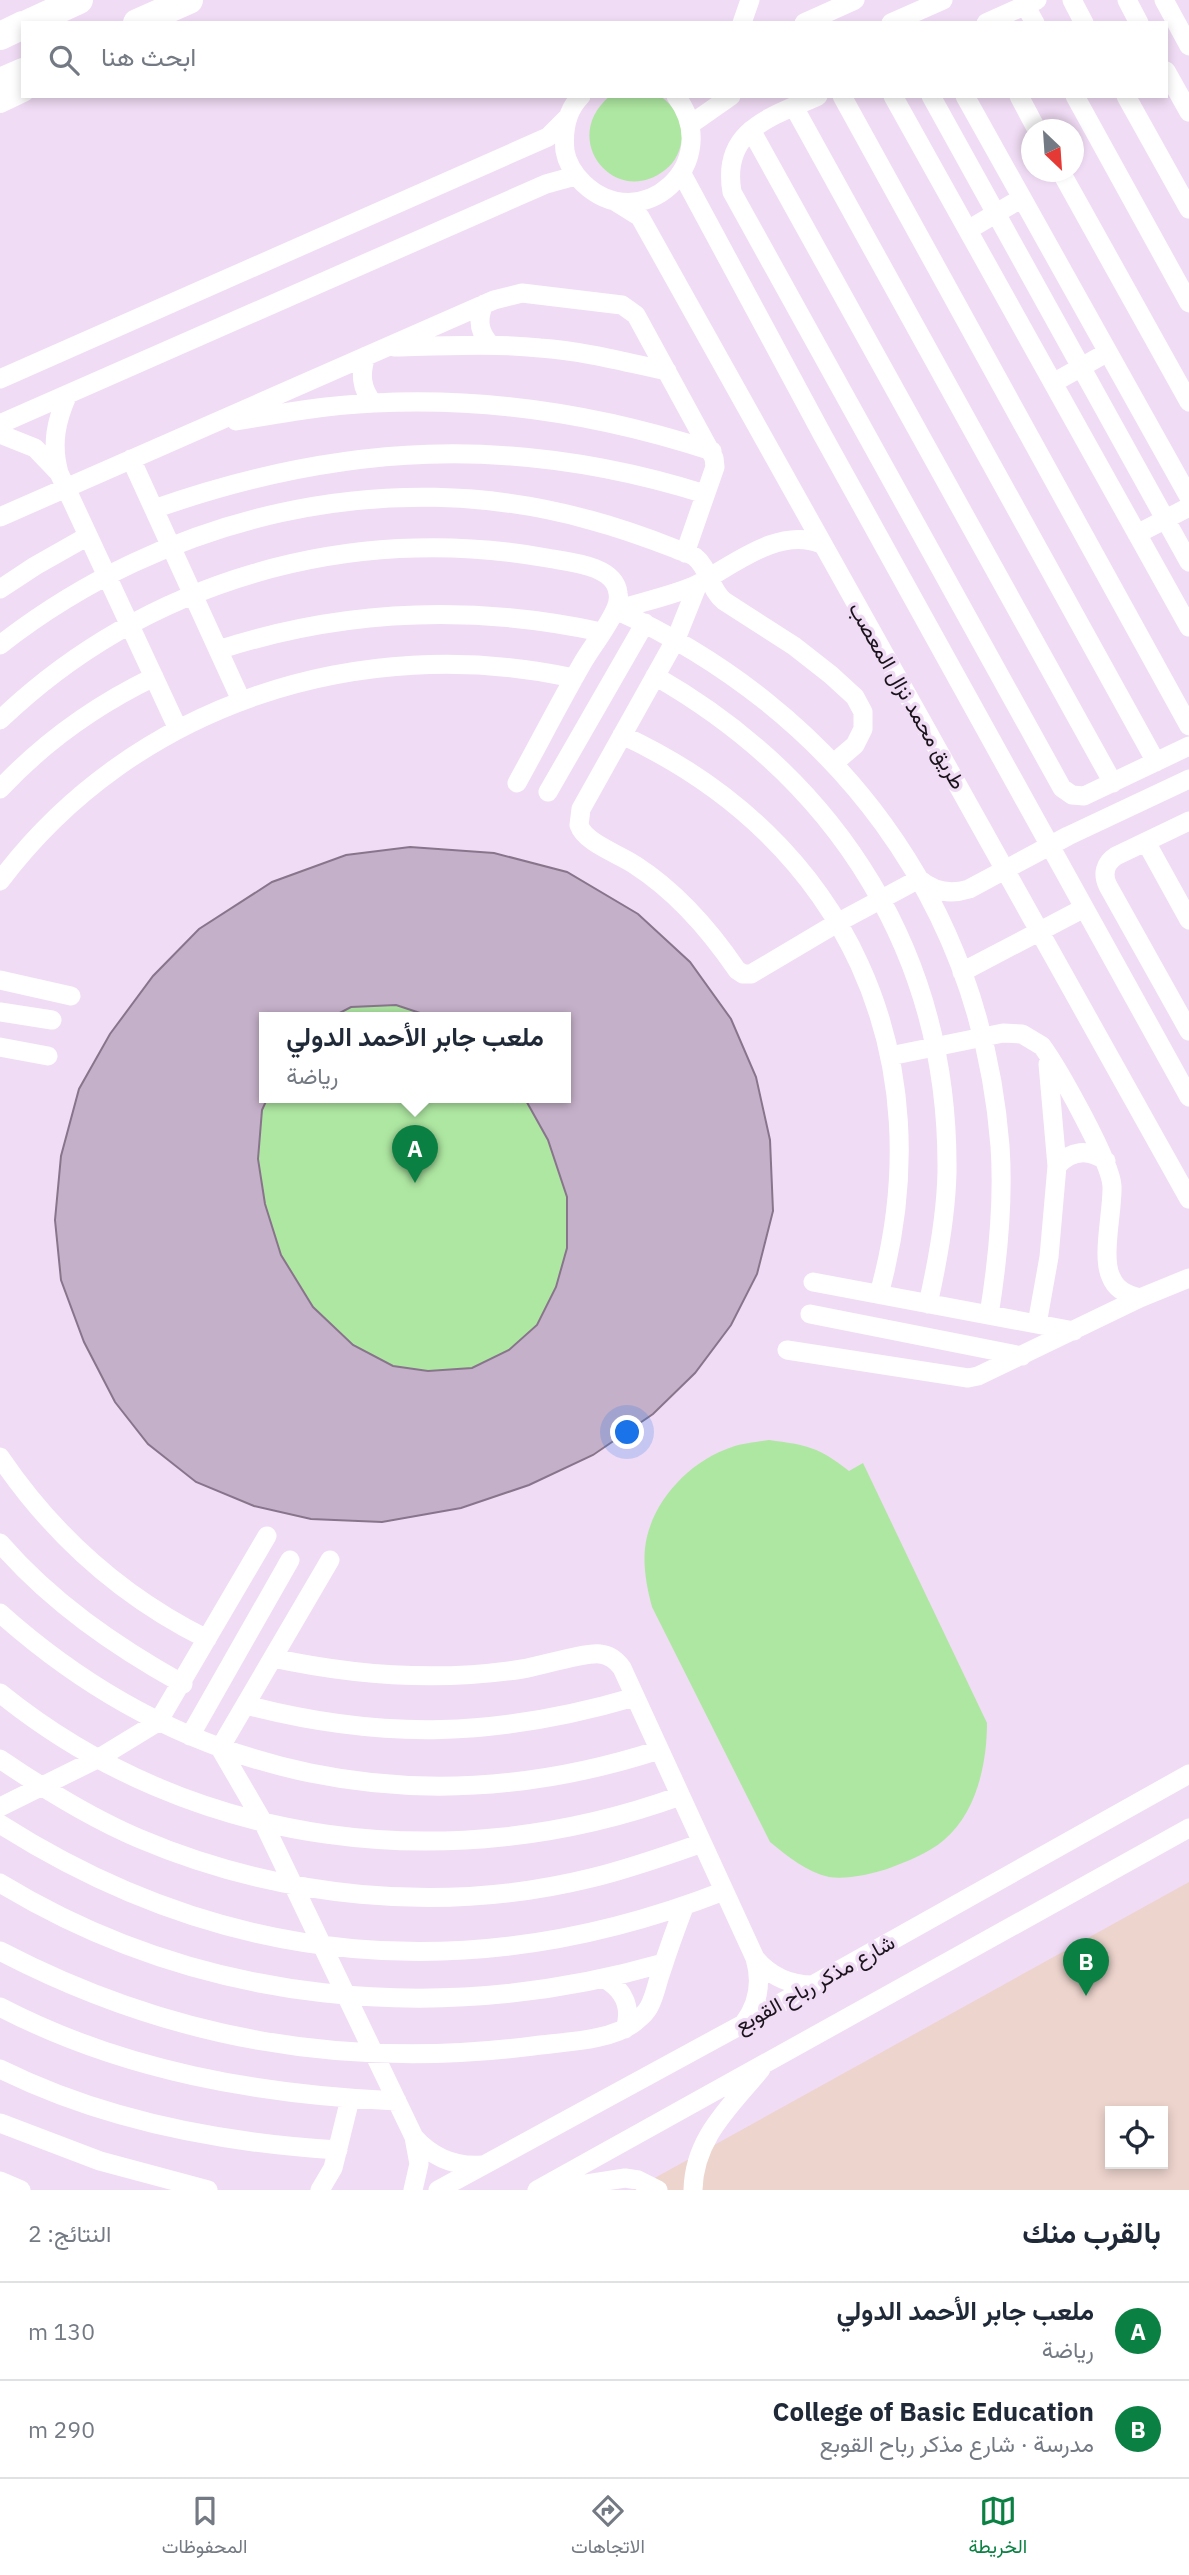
<!DOCTYPE html>
<html lang="ar">
<meta charset="utf-8">
<style>
:root{--surface:#fff;--page:#f2f2f3;--text:#1f2937;--muted:#747a83;--line:#e0e1e3;--accent:#0b8043}
body{margin:0;font-family:"IBM Plex Sans",Vazirmatn,sans-serif;background:var(--page);color:var(--text);direction:rtl}
.controls{position:absolute;right:21px;bottom:21px;display:grid;overflow:hidden;border-radius:0px;box-shadow:0 4px 10px #0003}
.controls button{width:63px;height:63px;display:grid;place-items:center;padding:0;border:0;border-bottom:2px solid var(--line);background:var(--surface);color:var(--text);font:35px sans-serif}
.compass{position:absolute;left:1021px;top:119px;width:63px;height:63px;border-radius:50%;background:var(--surface);box-shadow:0 4px 10px #0003;rotate:155deg}
.you{position:absolute;left:628px;top:1433px;width:24px;height:24px;margin:-18px;border:5px solid #fff;border-radius:50%;background:#1a73e8;box-shadow:0 0 0 10px #1a73e833}
.badge{display:grid;place-items:center;width:46px;height:46px;border-radius:50%;background:var(--accent);color:#fff;font-size:23px;font-weight:700}
.pin{position:absolute;translate:-50% -58px;filter:drop-shadow(0 2px 4px #0008)}
.pin::after{content:'';position:absolute;top:37px;width:24px;height:21px;background:inherit;clip-path:polygon(0 0,100% 0,50% 100%)}
.popup{position:absolute;left:259px;top:1012px;width:312px;height:91px;box-sizing:border-box;display:grid;place-content:center;border-radius:0px;background:var(--surface);filter:drop-shadow(0 2px 5px #0005);font-size:23px;white-space:nowrap;color:var(--muted)}
.popup b{font-size:26px;color:var(--text)}
.popup::after{content:'';position:absolute;left:50%;top:100%;margin-left:-14px;border:14px solid transparent;border-top-color:var(--surface)}
.list{margin:0;padding:0;list-style:none}
h2{display:flex;justify-content:space-between;align-items:center;height:91px;margin:0;padding:0 28px;font-size:30px}
h2 small{font-size:23px;font-weight:400;color:var(--muted)}
.list li{display:grid;grid-template-columns:46px 1fr auto;gap:21px;align-items:center;box-sizing:border-box;height:98px;padding:0 28px;border-top:2px solid var(--line)}
.list b{display:block;font-size:26px;white-space:nowrap}
.list p{margin:0;font-size:23px;white-space:nowrap;color:var(--muted)}
.list em{font-size:23px;font-style:normal;color:var(--muted)}
.icon{flex:none;width:38px;height:38px;fill:none;stroke:currentColor;stroke-width:2;stroke-linecap:round;stroke-linejoin:round}
.map{position:relative;flex:none;width:1189px;height:2190px;overflow:hidden;direction:ltr}
.search{position:absolute;background:var(--surface);box-shadow:0 4px 10px #0003;left:21px;right:21px;top:21px;height:77px;display:flex;align-items:center;gap:18px;box-sizing:border-box;padding:0 24px;border-radius:0px;color:var(--muted);font-size:26px}
.sheet{height:287px;background:var(--surface)}
nav{display:flex;justify-content:space-around;align-items:center;box-sizing:border-box;height:98px;border-top:2px solid var(--line);background:var(--surface);font-size:19px;color:var(--muted)}
nav a{display:grid;justify-items:center;gap:4px}
nav .on{color:var(--accent)}
.map>svg:first-child{display:block}
</style>
<div class="map">
<svg width="1189" height="2190" viewBox="0 0 1189 2190">
<rect width="100%" height="100%" fill="#f1dcf5"/>
<path fill="#edd4cd" fill-rule="evenodd" d="M1189 1882V2190H633ZM1110 2111H1163V2164H1110Z"/>
<path fill="#aee7a2" fill-rule="evenodd" d="M660 96C674 105 682 121 682 137 681 150 675 163 665 170 615 209 558 139 610 96Z
M410 847 494 853 567 872 638 914 690 962 731 1019 770 1140 773 1211 757 1274 731 1325 695 1373 653 1414 593 1455 529 1485 461 1508 382 1522 311 1519 254 1506 196 1482 148 1444 115 1402 84 1342 61 1280 55 1220 61 1156 79 1089 110 1034 153 976 199 929 272 882 346 855ZM264 1017H566V1097H264Z
M769 1440C807 1445 819 1447 849 1471L863 1463 987 1723C987 1763 977 1812 944 1840 929 1853 906 1862 887 1869 872 1874 845 1880 829 1877 807 1872 787 1856 770 1842L652 1607C647 1588 643 1568 645 1548 650 1503 689 1461 732 1447 743 1443 757 1442 769 1440Z"/>
<path fill="#c5b0c9" stroke="#88758c" stroke-width="2" fill-rule="evenodd" d="M410 847 494 853 567 872 638 914 690 962 731 1019 756 1077 770 1140 773 1211 757 1274 731 1325 695 1373 653 1414 593 1455 529 1485 461 1508 382 1522 311 1519 254 1506 196 1482 148 1444 115 1402 84 1342 61 1280 55 1220 61 1156 79 1089 110 1034 153 976 199 929 272 882 346 855ZM396 1005 432 1017H566V1097H524L548 1140 567 1197V1248L556 1287 537 1325 509 1350 472 1368 428 1371 393 1366 353 1345 313 1307 281 1255 265 1204 258 1159 262 1110 268 1097H264V1017H332L351 1007Z"/>
<g fill="none" stroke-linecap="round" stroke-linejoin="round">
<path stroke="#fff" stroke-width="19" d="M1072 0 1084 23
M1127 0 1139 23
M1164 0 1189 46
M1025 5 1035 23
M742 23 750 0
M804 23 855 0
M891 23 943 0
M986 23 1037 0
M1166 71 1189 112
M581 96C567 110 563 131 565 151 567 163 574 174 583 183 641 239 726 163 676 96
M818 96C772 117 721 129 732 192L1062 788 1072 795 1084 796 1189 746
M842 96 1189 726
M893 96 1189 627
M931 96 1189 562
M965 96 1189 497
M1019 96 1037 130
M1075 96 1189 303
M1126 96 1189 209
M794 107 1156 762
M691 124 731 96
M751 130 1113 783
M1061 172 1189 402
M682 174 822 434 1189 1097
M616 202 640 217 1189 1199
M968 230 1022 198
M484 304C477 320 479 333 491 345
M394 347C443 346 492 343 540 348 583 351 625 362 667 371
M366 356C360 374 361 388 373 403
M0 379 548 137 568 117
M1053 383 1108 352
M68 394C56 421 51 444 59 473L178 729
M236 421C282 413 328 405 374 403 490 397 602 415 712 451
M0 424 546 184 575 176
M0 434 35 448 58 472
M131 459 241 700
M154 509C341 443 514 434 705 494
M0 517 494 300 522 293 622 305 636 315 714 458 715 467 685 553
M1137 534 1189 507
M698 584 676 639 581 809 579 825C585 843 619 854 635 865 677 892 709 929 737 970L743 974H751L837 923 919 879C934 892 950 895 969 889L1068 836 1189 779
M0 589 35 566 88 536
M616 610C836 710 981 902 1000 1146 1004 1203 998 1259 989 1315
M616 610C638 603 679 594 698 584 733 565 780 526 821 544
M0 645C165 516 386 463 590 520 620 528 648 538 676 549 682 552 690 553 695 557 709 568 710 590 724 601L794 646 831 675 855 697 863 712V729L855 745 834 763
M218 650C344 609 471 604 601 632
M655 676C840 782 949 956 947 1172 946 1217 938 1260 928 1304
M0 720C145 581 350 522 547 558 569 562 615 565 618 593 619 598 618 603 616 608 608 627 593 645 583 662 560 702 539 743 517 783
M622 735C847 839 945 1057 879 1294
M0 789C44 742 96 705 154 677
M548 792 645 623
M1189 821 1116 856C1105 863 1102 874 1108 886L1189 1031
M1146 842 1189 920
M0 881C134 703 360 632 574 678
M962 972 1084 908
M0 980 71 996
M0 1012 52 1020
M0 1047 48 1056
M890 1056 1003 1033 1022 1034 1042 1046C1058 1068 1111 1162 1112 1186 1113 1210 1101 1257 1111 1277 1116 1290 1127 1295 1140 1298
M1057 1166C1071 1150 1088 1148 1106 1161
M813 1282 1074 1331
M810 1314 1022 1356
M1037 1324 1049 1257 1057 1166 1048 1064
M787 1350 968 1378 978 1376 1140 1298 1189 1278
M0 1457C53 1535 122 1597 207 1639
M0 1543C51 1602 115 1646 183 1684
M330 1560 220 1748 263 1822 414 2137 419 2164 413 2190
M0 1613C187 1780 421 1827 659 1750
M273 1658C356 1676 438 1682 522 1669 540 1666 586 1652 600 1654 610 1655 617 1661 622 1668L755 1958C762 1982 759 2003 744 2023
M0 1693C193 1849 451 1879 680 1796
M246 1705C383 1741 499 1737 635 1697
M190 1736 290 1560
M0 1759C44 1789 89 1817 138 1838 279 1898 441 1915 591 1878 629 1869 665 1856 702 1843
M0 1807 99 1758 158 1722 267 1536
M0 1824C228 1969 473 1989 724 1891
M0 1883C201 2005 440 2027 664 1963
M0 1951C169 2039 344 2070 533 2046 562 2042 612 2041 635 2022 640 2018 646 2013 649 2007 655 1996 657 1983 661 1972 668 1950 676 1928 684 1907
M755 1958C770 1976 789 1985 813 1985
M605 1979C624 1990 632 2008 625 2029
M0 2007C123 2071 260 2095 397 2101
M0 2069C105 2121 222 2143 338 2150
M0 2123 100 2161 208 2190
M414 2137C432 2157 455 2167 482 2165
M0 2181 21 2190
M320 2190 333 2168 350 2099
M438 2190 743 2024 1189 1774
M537 2190 1189 1828
M548 2190 625 2178 638 2180 658 2190
M693 2190C694 2138 730 2107 761 2069"/>
<path stroke="#fff" stroke-width="24" d="M0 101 23 90"/>
<path stroke="#fff" stroke-width="28" d="M29 23 79 0
M137 23 189 0
M0 36 23 25
M0 82 23 72"/>
</g>
<g text-anchor="middle" stroke-width="7" stroke-linejoin="round" paint-order="stroke">
<g font-size="21" fill="#1b131c" stroke="#f1dcf5">
<text transform="translate(907 696) rotate(60)" y="7">طريق محمد نزال المعصب</text>
<text transform="translate(815 1984) rotate(-29)" y="7">شارع مذكر رباح القوبع</text>
</g>
</g>
</svg>
<div class="controls">
<button><svg class="icon" aria-label="locate" viewBox="0 0 24 24"><circle cx="12" cy="12" r="6"/><path d="M12 2v4M12 18v4M2 12h4M18 12h4"/></svg></button>
</div>
<svg class="compass" viewBox="-18 -18 36 36"><path d="M0-13l5 13h-10z" fill="#e53935"/><path d="M0 13l5-13h-10z" fill="#747a83"/></svg>
<div class="you"></div>
<div class="pin badge" style="left:415px;top:1183px">A</div>
<div class="popup"><b>ملعب جابر الأحمد الدولي</b>رياضة</div>
<div class="pin badge" style="left:1086px;top:1996px">B</div>
<div class="search"><svg class="icon" aria-label="search" viewBox="0 0 24 24"><circle cx="10" cy="10" r="6"/><path d="M15 15l6 6"/></svg>ابحث هنا</div>
</div>
<section class="sheet">
<h2>بالقرب منك<small>النتائج: 2</small></h2>
<ul class="list">
<li><span class="badge">A</span><div><b>ملعب جابر الأحمد الدولي</b><p>رياضة</p></div><em>130 m</em></li>
<li><span class="badge">B</span><div><b>College of Basic Education</b><p>مدرسة · شارع مذكر رباح القوبع</p></div><em>290 m</em></li>
</ul>
</section>
<nav>
<a class="on"><svg class="icon" aria-label="map" viewBox="0 0 24 24"><path d="M3 6l6-2 6 2 6-2v14l-6 2-6-2-6 2zM9 4v14M15 6v14"/></svg>الخريطة</a>
<a><svg class="icon" aria-label="directions" viewBox="0 0 24 24"><path d="M12 3l9 9-9 9-9-9zM9 14v-3h6M13 9l2 2-2 2"/></svg>الاتجاهات</a>
<a><svg class="icon" aria-label="saved" viewBox="0 0 24 24"><path d="M7 4h10v16l-5-4-5 4z"/></svg>المحفوظات</a>
</nav>
